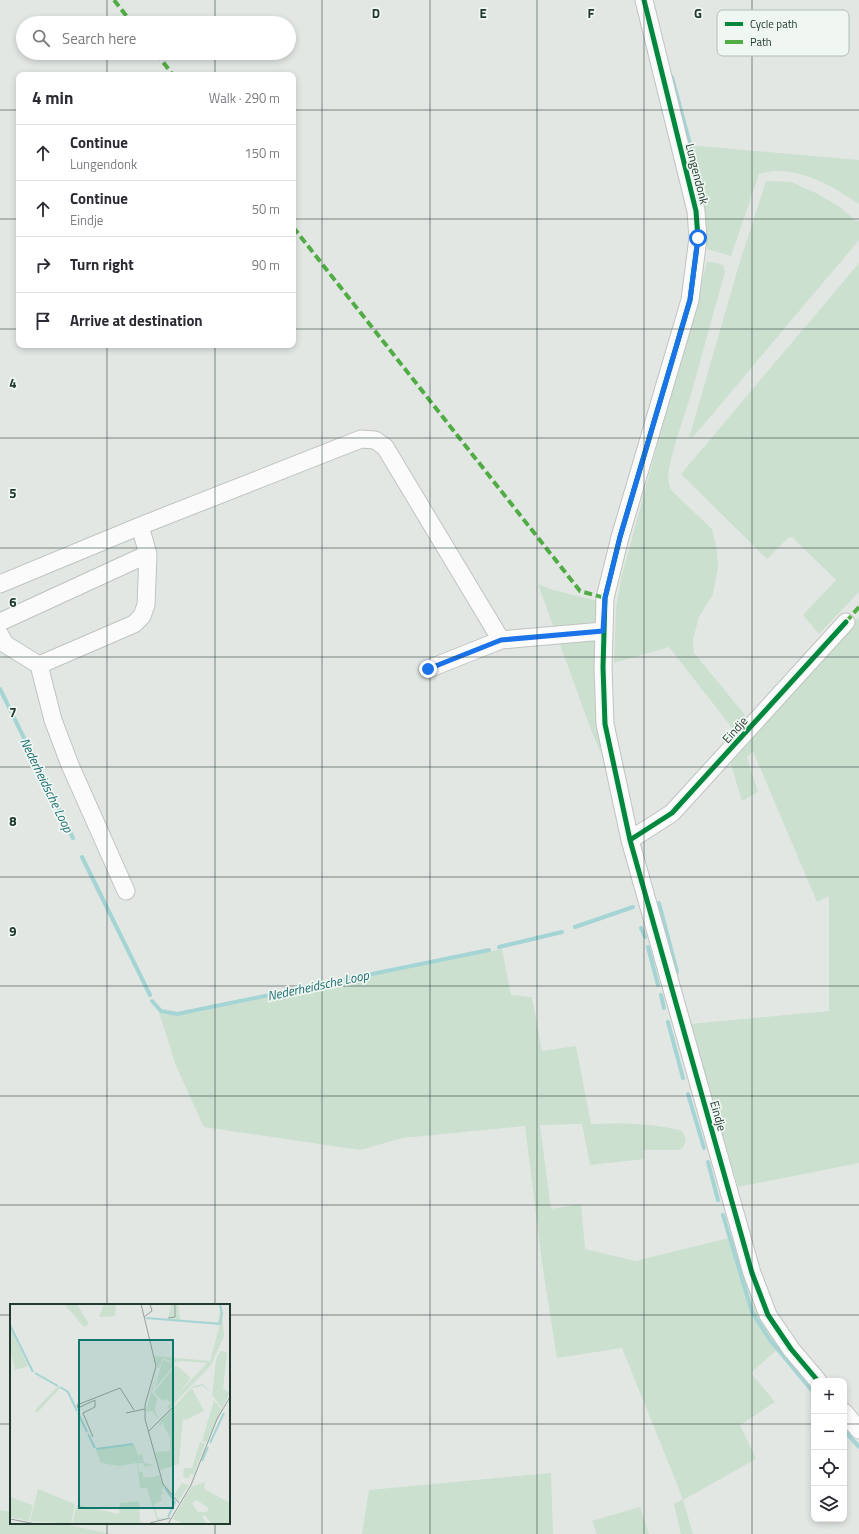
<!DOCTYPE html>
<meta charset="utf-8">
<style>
:root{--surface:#fff;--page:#f7f7f7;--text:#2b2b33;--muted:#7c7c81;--line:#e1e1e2}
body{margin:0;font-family:"Titillium Web",sans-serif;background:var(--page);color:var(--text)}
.controls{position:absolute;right:12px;bottom:12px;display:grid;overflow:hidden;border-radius:8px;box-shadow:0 2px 6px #0003}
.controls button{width:36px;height:36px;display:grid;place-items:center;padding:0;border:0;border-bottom:1px solid var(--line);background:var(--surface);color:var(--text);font:20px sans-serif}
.stop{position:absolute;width:12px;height:12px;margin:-9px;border:3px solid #1a73e8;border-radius:50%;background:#fff}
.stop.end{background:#1a73e8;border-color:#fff;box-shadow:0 1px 4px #0008}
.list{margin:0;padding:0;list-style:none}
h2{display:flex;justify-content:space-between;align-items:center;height:52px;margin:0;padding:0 16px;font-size:17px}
h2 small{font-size:13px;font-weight:400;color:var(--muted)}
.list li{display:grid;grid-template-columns:26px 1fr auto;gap:12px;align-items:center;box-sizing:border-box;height:56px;padding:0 16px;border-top:1px solid var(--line)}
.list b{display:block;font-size:15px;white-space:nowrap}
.list p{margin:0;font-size:13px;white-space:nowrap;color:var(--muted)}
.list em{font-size:13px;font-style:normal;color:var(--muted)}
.icon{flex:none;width:22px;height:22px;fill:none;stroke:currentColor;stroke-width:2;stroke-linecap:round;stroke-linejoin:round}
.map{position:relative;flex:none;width:859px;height:1534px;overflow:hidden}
.search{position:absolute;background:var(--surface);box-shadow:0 2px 6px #0003;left:16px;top:16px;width:280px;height:44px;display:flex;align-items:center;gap:10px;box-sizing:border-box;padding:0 14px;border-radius:22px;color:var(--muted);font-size:15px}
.panel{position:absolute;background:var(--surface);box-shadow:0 2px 6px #0003;left:16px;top:72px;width:280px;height:276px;border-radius:8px}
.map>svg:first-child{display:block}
</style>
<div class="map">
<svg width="859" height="1534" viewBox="0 0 859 1534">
<rect width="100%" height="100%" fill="#e2e7e4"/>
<path fill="#cbe0cf" d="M687 145 859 160V204C831 185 793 163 759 174L731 256 707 249C707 214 696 179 687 145Z
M766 181 791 182 816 193 840 207 856 221H859V240L694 436 689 438 738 268Z
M707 262H712L723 265 725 272C714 310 704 348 693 387 686 413 674 442 669 469 668 476 668 483 671 490L712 529 717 550 718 567 713 594 699 617 693 639 694 653 745 715 733 729 669 647 614 663 616 609 621 579Z
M859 263V592L819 634 803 615 836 580 792 537 788 538 767 559 681 474Z
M538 584 550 589 597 601 595 708 601 754 590 727Z
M859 617V1163L738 1187 690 1024 829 1011V896L817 902 753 751 747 757 758 792 742 801 729 758Z
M502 949 511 995 532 997 542 1051 576 1046 591 1124C621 1123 653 1123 682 1131L686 1139 683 1148 677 1150H643L644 1159 590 1165 582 1124 540 1125 551 1209 581 1204 585 1249 635 1261 733 1237 751 1300 766 1328 781 1346 751 1373 775 1402 740 1425 756 1459 683 1500 693 1534H681L674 1504 683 1499 622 1348 557 1358 542 1263 525 1126 402 1138 360 1150 204 1127 176 1066 158 1009 166 1014 177 1016Z
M551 1473 553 1534H362L369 1490Z
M640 1507 649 1534H597L592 1521Z
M0 1510 11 1512V1523H60L111 1534H0Z"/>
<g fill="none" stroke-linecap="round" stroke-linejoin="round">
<path stroke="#a4d4d4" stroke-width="4" d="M672 77 694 159
M0 689 73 838
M82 857 150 995
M659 903 677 972
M575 927 633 907
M641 928 645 937
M499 947 562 932
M648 947 658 985
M661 995 664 1008
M152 1001 161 1011 177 1014 489 950
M668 1022 683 1078
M688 1094 704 1148
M708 1162 718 1200
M723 1215 752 1312 770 1340 814 1393
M844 1430 859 1447"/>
<defs>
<path id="minor" d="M644 0 696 211 698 238 690 300 620 537 605 598 603 667 605 724 630 840 752 1273 768 1315 791 1349 818 1381
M0 584 140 526 361 439 375 440 385 447 501 640
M0 622 148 554
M0 635 5 644 39 665
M428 669 501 640 603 631
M630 840 672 813 846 622
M126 891 70 765 53 720 39 665 134 624 142 616 146 605 148 554 140 526
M844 1412 859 1430"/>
</defs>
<use href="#minor" stroke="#bfc4c1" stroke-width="19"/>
<use href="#minor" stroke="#fbfbfb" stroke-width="17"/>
<path stroke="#52ac45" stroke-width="4" stroke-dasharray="8 4" stroke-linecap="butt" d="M114 0 132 23
M156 53 173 75
M293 227 580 591 605 598
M846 622 859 607"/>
<defs>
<path id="cycleway" d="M644 0 696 211 698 238 690 300 620 537 605 598 603 667 605 724 630 840 752 1273 768 1315 791 1349 818 1381
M630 840 672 813 846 622"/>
</defs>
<use href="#cycleway" stroke="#f0f7f2" stroke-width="8"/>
<use href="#cycleway" stroke="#00873e" stroke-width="5"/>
</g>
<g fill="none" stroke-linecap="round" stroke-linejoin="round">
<path stroke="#1a73e8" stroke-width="5" d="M428 669 501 640 603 631 605 598 620 537 690 300 698 238"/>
</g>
<path fill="none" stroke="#21392f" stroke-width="1" stroke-opacity="0.55" d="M107 0V23M215 0V23M322 0V1534M430 0V1534M537 0V1534M644 0V1534M752 0V1534M107 53V75M215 53V75M0 110H19M293 110H859M0 219H19M293 219H859M0 329H19M293 329H859M107 345V1305M215 345V1305M0 438H859M0 548H859M0 657H859M0 767H859M0 877H859M0 986H859M0 1096H859M0 1205H859M0 1315H11M229 1315H859M0 1424H11M229 1424H814M844 1424H859M107 1523V1534M215 1523V1534"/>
<g text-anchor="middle" stroke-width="3.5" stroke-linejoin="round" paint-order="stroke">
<g font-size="12" fill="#21392f" stroke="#f0f7f2">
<text transform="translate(697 174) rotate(76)" y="4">Lungendonk</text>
<text transform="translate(735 730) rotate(-48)" y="4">Eindje</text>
<text transform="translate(718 1116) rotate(74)" y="4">Eindje</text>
</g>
<g font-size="13" font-style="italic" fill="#1e6f72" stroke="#f0f7f2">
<text transform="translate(47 785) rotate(64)" y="5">Nederheidsche Loop</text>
<text transform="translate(318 985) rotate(-12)" y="5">Nederheidsche Loop</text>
</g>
</g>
<g transform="translate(10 1304)">
<rect width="220" height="220" fill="#e2e7e4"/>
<path d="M54 0H67L79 20 74 23ZM94 0H106L105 12 89 13ZM161 0H168L170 16 208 18 211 0 214 32 201 61 159 105 157 103 161 99 156 95 153 97 144 88 166 61 181 74 165 93 197 59 171 57 164 59 153 54 149 64 147 63 144 52 200 57 210 20 158 16ZM0 22 18 62 5 66 0 45ZM210 47 217 48 213 85 220 89 212 104 202 91 206 56ZM153 56 165 60 145 84 150 65ZM147 64 142 89 147 94 145 107 149 116 142 107 136 108ZM193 80 201 89 193 82 182 84 194 107 176 116 173 114 169 160 150 166 145 148 160 147V134L152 118 150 123 149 119 183 82ZM48 82 50 84 27 109 25 106ZM204 96 212 106 196 139 192 137ZM190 138 195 140 184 171 181 169 179 174 173 173 174 164H182ZM124 140 128 151 132 150 134 159 144 161 134 163 133 159H128L129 168H133V173L139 174 149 171 155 183 151 186 154 189 150 192 152 196 144 200 148 214H156L147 217 137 184H130L127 159 109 162 91 159 86 146ZM195 178 194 185 220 199V220H202L194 211 192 213 197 220H174L163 215 181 183ZM186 196 199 204 197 208H188L182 200ZM172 179 179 181 168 197 164 191ZM28 185 65 200 61 220 20 217ZM0 193 23 201 19 217 0 213ZM129 197 130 218 139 220H62L67 201 109 210 110 199Z" fill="#cbe0cf" fill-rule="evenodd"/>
<path fill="none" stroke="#a4d4d4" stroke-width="2" d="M136 14 210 20 212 10 210 0M0 21 23 68M25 69 48 82M50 83 58 88 67 107M68 109 77 128M78 130 85 144M200 139 214 109M86 145 123 140M192 157 198 143M155 184 165 198 158 213"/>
<path fill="none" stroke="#95a19c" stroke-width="1" d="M131 0 146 62 135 101V115L153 180 169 199M134 13 142 7 140 0M158 14 165 13V0M85 96 68 104 67 101 110 84 124 106M116 109 135 105M138 128 162 104M83 133 73 109 85 103V96M0 215 26 220M140 219 160 214M158 220 181 181 207 115 220 93"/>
<path fill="#0f766e" fill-opacity="0.15" stroke="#0f766e" stroke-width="2" d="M69 36H163V204H69Z"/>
<rect width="220" height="220" fill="none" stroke="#21392f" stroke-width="2"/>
</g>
<rect x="717" y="10" width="132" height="46" rx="6" fill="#f0f7f2" stroke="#b2beb8" stroke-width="1"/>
<rect x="725" y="22" width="18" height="4" fill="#00873e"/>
<rect x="725" y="40" width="18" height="4" fill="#52ac45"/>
<g font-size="11" fill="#21392f">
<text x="750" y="28">Cycle path</text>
<text x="750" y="46">Path</text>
</g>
<g font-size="13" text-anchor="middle" font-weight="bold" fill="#21392f" stroke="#f0f7f2" stroke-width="3.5" stroke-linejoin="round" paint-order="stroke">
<text x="376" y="18">D</text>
<text x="483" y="18">E</text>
<text x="591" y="18">F</text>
<text x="698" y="18">G</text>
<text x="13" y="388">4</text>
<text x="13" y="498">5</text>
<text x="13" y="607">6</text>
<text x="13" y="717">7</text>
<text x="13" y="826">8</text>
<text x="13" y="936">9</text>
</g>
</svg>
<div class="controls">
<button>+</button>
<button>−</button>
<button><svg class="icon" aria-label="locate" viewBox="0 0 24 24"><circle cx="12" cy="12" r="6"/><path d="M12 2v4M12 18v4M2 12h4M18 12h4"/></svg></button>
<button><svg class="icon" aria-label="layers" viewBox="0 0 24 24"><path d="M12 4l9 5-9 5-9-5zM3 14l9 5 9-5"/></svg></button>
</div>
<div class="stop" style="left:698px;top:238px"></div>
<div class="stop end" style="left:428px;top:669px"></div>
<div class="search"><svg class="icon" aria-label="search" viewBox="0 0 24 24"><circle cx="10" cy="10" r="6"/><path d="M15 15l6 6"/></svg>Search here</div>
<section class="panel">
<h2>4 min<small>Walk · 290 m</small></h2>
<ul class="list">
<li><svg class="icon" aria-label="ahead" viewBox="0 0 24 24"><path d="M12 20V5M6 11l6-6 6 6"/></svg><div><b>Continue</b><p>Lungendonk</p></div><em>150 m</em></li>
<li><svg class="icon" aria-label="ahead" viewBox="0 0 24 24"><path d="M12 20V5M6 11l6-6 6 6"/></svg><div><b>Continue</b><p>Eindje</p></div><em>50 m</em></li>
<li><svg class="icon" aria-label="right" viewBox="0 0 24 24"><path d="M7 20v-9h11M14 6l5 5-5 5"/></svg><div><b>Turn right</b></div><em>90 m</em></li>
<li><svg class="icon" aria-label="arrive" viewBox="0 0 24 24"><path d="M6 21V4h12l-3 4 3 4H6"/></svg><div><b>Arrive at destination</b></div></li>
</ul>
</section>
</div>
